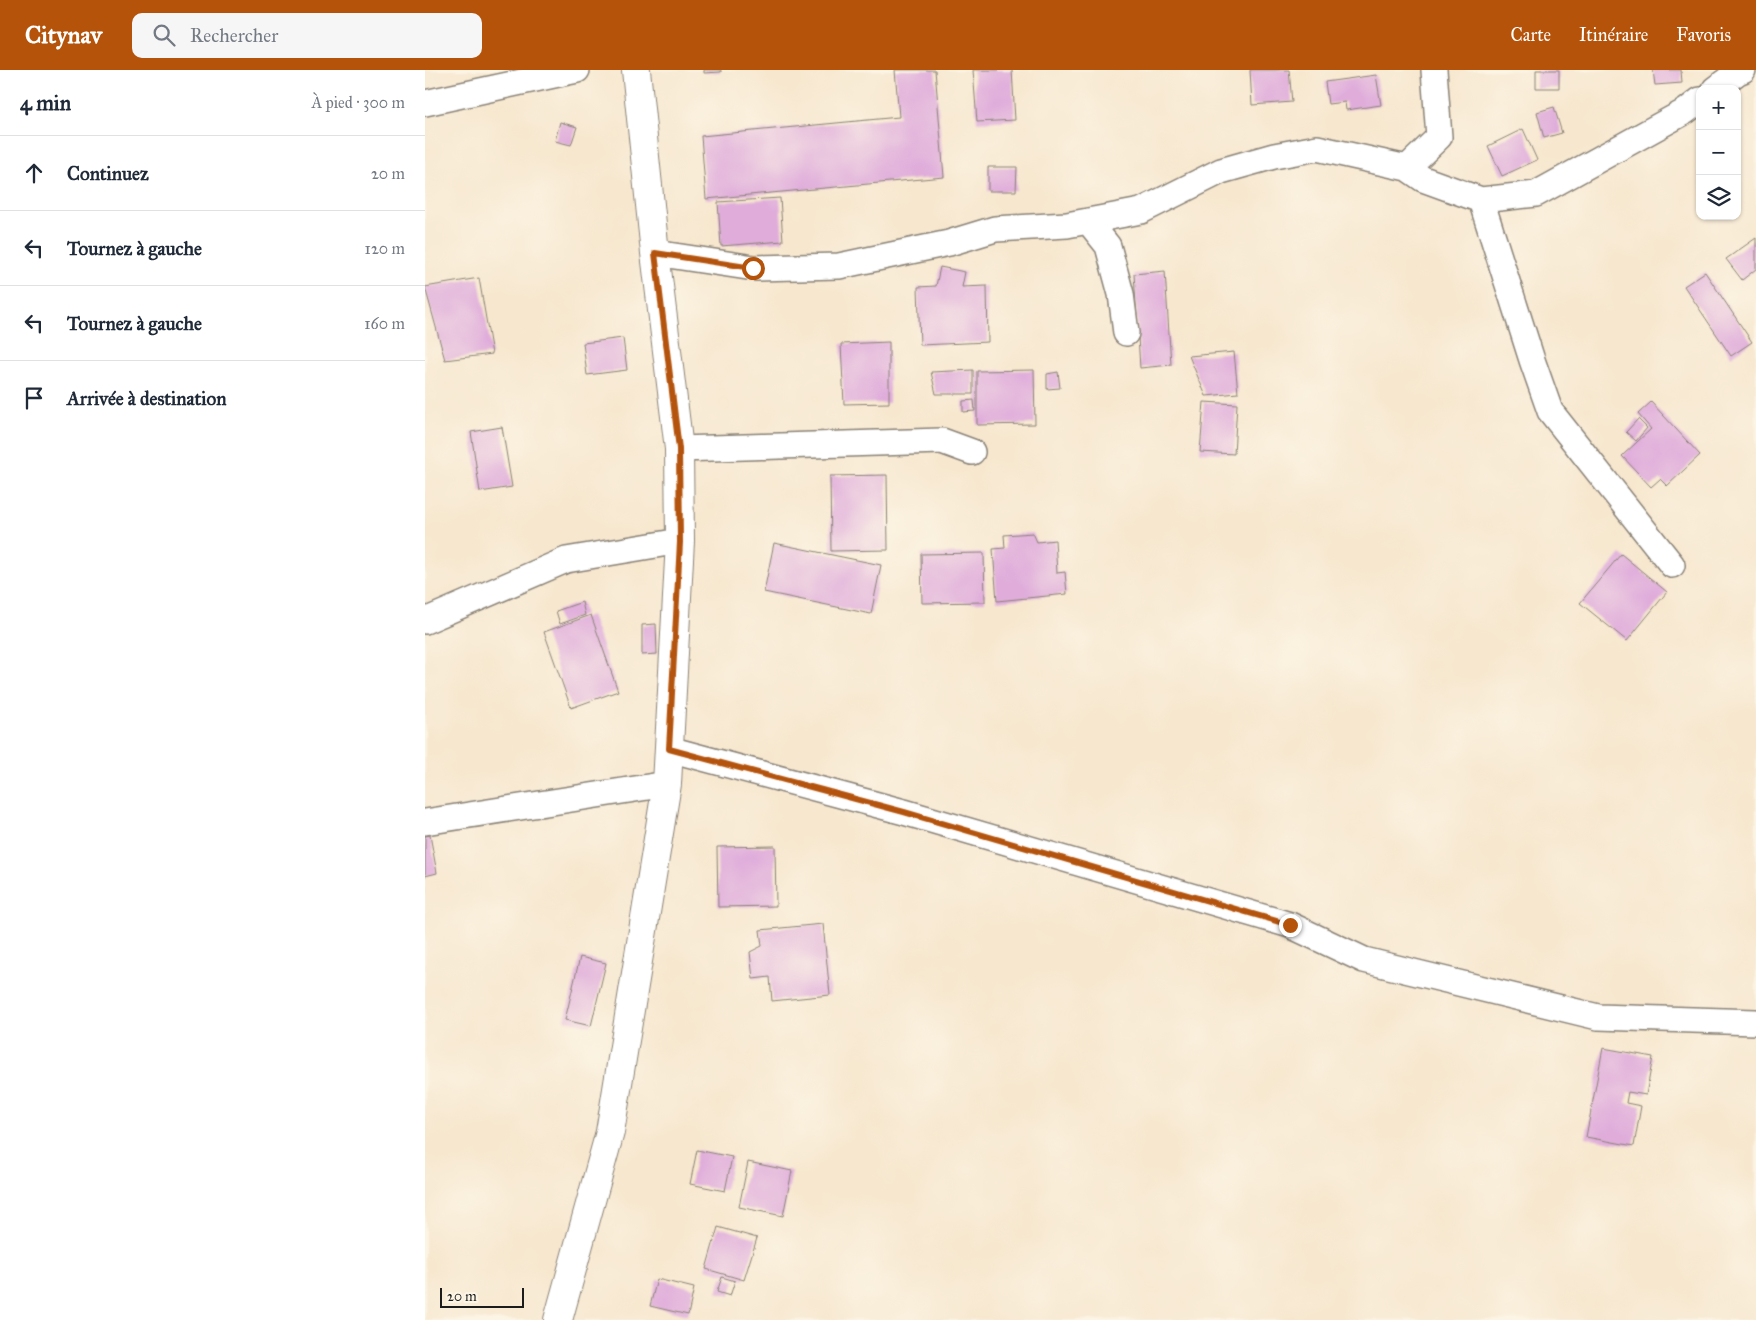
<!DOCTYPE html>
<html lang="fr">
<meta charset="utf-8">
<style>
:root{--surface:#fff;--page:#f6f6f7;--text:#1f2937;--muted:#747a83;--line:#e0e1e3;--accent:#b45309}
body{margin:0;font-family:"IM FELL Great Primer",serif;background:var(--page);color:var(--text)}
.controls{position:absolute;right:15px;top:15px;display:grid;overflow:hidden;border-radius:10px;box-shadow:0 1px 4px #0004}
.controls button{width:45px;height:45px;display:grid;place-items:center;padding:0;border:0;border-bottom:1px solid var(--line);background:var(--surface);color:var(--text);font:25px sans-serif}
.scale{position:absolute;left:15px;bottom:12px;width:84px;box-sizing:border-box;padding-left:5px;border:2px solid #1c1c1c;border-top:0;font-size:14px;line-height:18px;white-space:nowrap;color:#1c1c1c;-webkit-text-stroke:4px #fcf5e5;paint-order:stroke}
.stop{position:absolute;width:15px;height:15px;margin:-11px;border:4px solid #b45309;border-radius:50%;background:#fff}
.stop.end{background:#b45309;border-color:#fff;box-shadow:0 1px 5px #0008}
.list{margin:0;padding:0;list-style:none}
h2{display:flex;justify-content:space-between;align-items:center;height:65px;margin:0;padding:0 20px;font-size:21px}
h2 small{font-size:16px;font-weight:400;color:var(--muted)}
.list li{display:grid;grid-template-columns:32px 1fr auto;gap:15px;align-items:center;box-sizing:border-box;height:75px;padding:0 20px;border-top:1px solid var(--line)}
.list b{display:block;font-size:19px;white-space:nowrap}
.list em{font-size:16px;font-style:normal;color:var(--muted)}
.icon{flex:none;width:28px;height:28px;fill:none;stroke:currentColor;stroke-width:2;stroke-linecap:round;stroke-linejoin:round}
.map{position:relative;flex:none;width:1331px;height:1250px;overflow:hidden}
header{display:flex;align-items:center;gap:30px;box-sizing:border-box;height:70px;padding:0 25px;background:var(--accent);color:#fff}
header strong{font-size:24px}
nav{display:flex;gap:28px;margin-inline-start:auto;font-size:18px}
.search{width:350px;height:45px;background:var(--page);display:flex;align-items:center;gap:12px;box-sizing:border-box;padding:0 18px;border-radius:10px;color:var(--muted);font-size:19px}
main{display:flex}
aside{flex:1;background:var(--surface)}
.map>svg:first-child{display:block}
</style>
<header>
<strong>Citynav</strong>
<div class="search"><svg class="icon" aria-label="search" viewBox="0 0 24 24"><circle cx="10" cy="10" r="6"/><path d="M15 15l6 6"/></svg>Rechercher</div>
<nav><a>Carte</a><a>Itinéraire</a><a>Favoris</a></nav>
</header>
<main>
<aside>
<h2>4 min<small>À pied · 300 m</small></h2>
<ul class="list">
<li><svg class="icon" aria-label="ahead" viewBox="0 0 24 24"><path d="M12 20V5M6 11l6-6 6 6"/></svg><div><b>Continuez</b></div><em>20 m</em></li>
<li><svg class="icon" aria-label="left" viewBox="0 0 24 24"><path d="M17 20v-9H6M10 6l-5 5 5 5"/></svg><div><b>Tournez à gauche</b></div><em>120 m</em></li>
<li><svg class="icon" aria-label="left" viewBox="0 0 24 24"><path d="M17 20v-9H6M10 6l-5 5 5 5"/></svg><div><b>Tournez à gauche</b></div><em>160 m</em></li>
<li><svg class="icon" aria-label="arrive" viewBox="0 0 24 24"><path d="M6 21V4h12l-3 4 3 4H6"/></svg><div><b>Arrivée à destination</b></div></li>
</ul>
</aside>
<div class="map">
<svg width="1331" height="1250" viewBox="0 0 1331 1250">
<rect width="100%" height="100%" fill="#fcf5e5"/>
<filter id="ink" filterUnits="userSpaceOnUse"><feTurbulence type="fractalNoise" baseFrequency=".02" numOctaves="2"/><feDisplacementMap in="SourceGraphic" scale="10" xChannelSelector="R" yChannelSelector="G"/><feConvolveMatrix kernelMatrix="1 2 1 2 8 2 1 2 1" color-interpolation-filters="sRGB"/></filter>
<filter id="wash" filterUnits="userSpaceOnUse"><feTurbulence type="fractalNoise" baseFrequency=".0096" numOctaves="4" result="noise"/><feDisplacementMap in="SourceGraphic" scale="20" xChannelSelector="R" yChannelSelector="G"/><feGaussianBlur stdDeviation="1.12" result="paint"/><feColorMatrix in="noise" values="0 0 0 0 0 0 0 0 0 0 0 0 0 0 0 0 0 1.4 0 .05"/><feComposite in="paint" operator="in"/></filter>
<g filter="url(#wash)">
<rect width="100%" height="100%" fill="#f7e7cf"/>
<g id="blocks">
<path fill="#e0addb" d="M279 0H296V2L279 3Z
M470 0H510L519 107 281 129 276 66 474 47Z
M548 0H587L590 50 552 52Z
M825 0H864L867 32 827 35Z
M1111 0H1134V18H1111Z
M1228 0H1256L1257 13 1230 15Z
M951 5 956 35 921 40 920 32 903 34 900 12Z
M1129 37 1137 63 1119 68 1112 42Z
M135 52 152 57 146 75 130 71Z
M1098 59 1112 90 1077 106 1063 76Z
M563 97H592L591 121H563Z
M355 128 358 171 296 176 293 132Z
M1331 168V199L1317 210 1301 189Z
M515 197 540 202 537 217 562 216 563 272 495 275 493 217 511 216Z
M740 201 746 295 715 298 709 204Z
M1280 202 1327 272 1306 286 1259 216Z
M54 208 67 284 20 290 0 217Z
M198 268 202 300 162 305 158 273Z
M464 272V333L419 334 416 274Z
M809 282 813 323 781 326 764 286Z
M548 300V324H511L506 302Z
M609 300 610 354 552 355V301Z
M633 302 635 318 622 319V304Z
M549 330 550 341 538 342V331Z
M779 332 812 334 809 384 775 382Z
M1226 332 1275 385 1242 416 1235 409 1226 417 1197 386 1226 359 1213 344Z
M1213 349 1222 358 1211 371 1201 362Z
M77 357 87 417 55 422 46 362Z
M462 405 463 480 406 481 405 406Z
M608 463 612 472 630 470 632 503 640 502 642 524 572 531 568 479 580 478 579 465Z
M349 473 456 495 446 544 339 522Z
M559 483 560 532 497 533 496 484Z
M1196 484 1242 522 1202 571 1155 533Z
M157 532 160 545 135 554 131 541Z
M166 545 193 621 146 638 119 562Z
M231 554 232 584 217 585V555Z
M5 765 12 803 0 806V766Z
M350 776 351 836 293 837 292 777Z
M398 854 405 925 347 931 345 907 328 909 325 882 337 876 335 860Z
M155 887 181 893 166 956 140 950Z
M1178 978 1228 987 1221 1025 1203 1022 1201 1033 1216 1036 1209 1076 1161 1067Z
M272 1080 307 1087 300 1121 265 1114Z
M323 1092 367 1101 358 1146 314 1137Z
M293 1157 332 1168 319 1210 281 1199Z
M297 1207 310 1211 305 1226 292 1222Z
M232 1209 269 1218 263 1245 225 1236Z"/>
</g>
</g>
<g filter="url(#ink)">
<use href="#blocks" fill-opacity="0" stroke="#8a8276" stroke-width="1"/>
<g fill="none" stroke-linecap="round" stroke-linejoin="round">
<defs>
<path id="minor" d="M1290 19 1313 2 1318 0
M0 33 152 0
M982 98 1014 67 1009 0
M1056 130 1107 290 1125 341 1247 495
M663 151 683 176 696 224 701 263
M230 183 329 198 414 196 524 173 570 159 642 155 716 141 796 101 849 86 892 78 982 98 998 109 1056 130 1111 124 1261 41 1275 30
M254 379 517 371 547 382
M0 551 141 490 255 471
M244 679 479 742 865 855 939 890 1173 947 1331 952
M0 752 242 714"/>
<path id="tertiary" d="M133 1250 185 1062 242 714 255 471 254 379 230 183 211 0"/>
</defs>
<use href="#minor" stroke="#8a8276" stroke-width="28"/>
<use href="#tertiary" stroke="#8a8276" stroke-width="30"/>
<use href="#minor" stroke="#fff" stroke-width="25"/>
<use href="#tertiary" stroke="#fff" stroke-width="28"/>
</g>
</g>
<g fill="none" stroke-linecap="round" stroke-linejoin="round" filter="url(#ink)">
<path stroke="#b45309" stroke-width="6" d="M328 198 230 183 254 379 255 472 244 679 479 742 865 855"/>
</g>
</svg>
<div class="controls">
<button>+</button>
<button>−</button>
<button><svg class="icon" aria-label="layers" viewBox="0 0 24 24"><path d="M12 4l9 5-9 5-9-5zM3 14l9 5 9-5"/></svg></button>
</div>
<div class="scale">20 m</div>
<div class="stop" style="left:328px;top:198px"></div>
<div class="stop end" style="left:865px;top:855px"></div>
</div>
</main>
